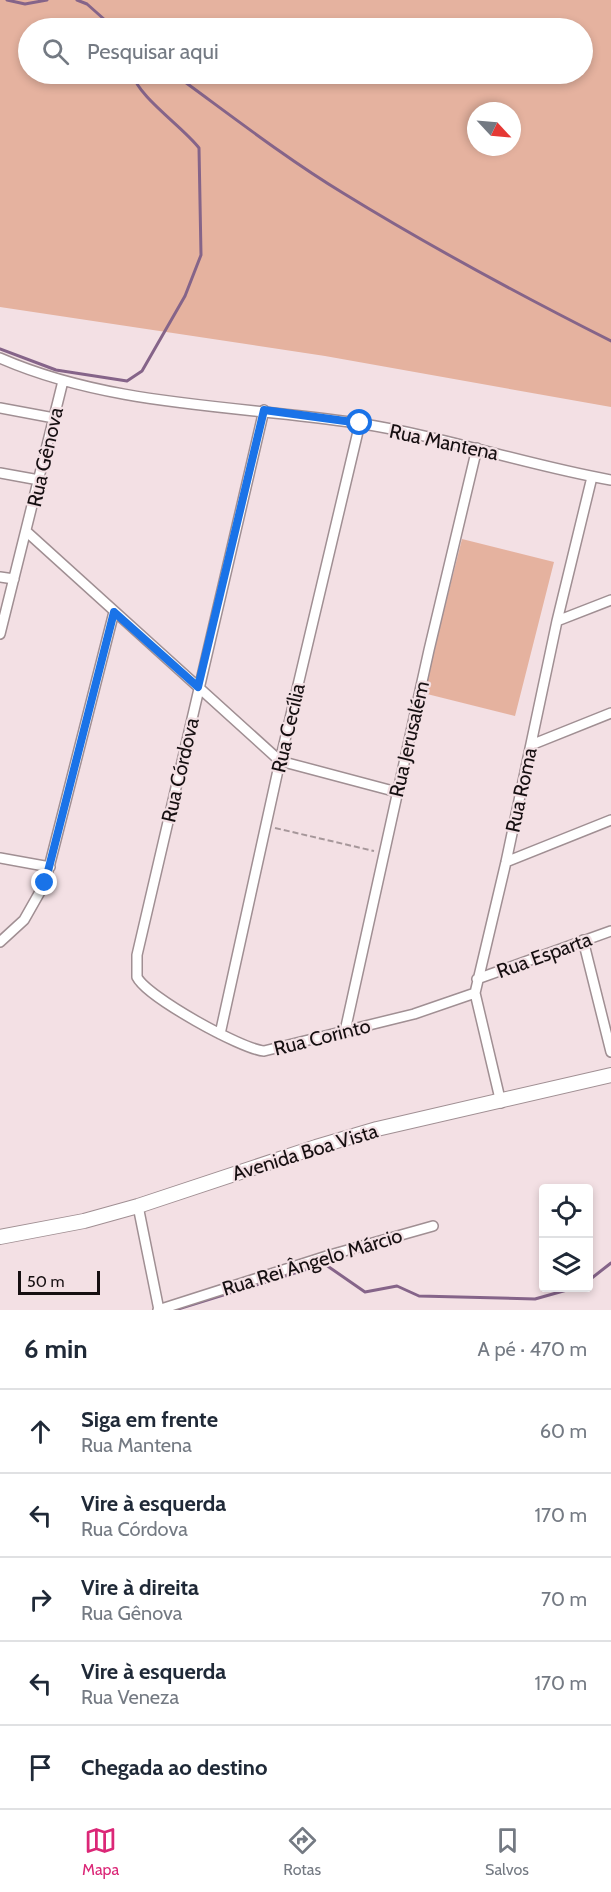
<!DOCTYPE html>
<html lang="pt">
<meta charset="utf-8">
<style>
:root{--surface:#fff;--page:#f2f2f3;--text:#1f2937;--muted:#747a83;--line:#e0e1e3;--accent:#db2777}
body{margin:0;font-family:Cabin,sans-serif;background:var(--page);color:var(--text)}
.controls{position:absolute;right:18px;bottom:18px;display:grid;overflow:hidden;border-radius:6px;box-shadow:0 3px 9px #0003}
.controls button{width:54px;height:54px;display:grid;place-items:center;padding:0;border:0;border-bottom:2px solid var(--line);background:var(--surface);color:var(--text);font:30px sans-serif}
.compass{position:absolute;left:467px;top:102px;width:54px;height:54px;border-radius:50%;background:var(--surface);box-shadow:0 3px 9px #0003;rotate:116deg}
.scale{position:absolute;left:18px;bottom:15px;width:82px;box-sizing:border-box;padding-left:6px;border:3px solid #160f11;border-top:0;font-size:16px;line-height:21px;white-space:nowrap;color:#160f11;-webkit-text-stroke:4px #f3e0e4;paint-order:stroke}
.stop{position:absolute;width:18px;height:18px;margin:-14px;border:4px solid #1a73e8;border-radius:50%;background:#fff}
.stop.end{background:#1a73e8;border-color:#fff;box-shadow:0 2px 6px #0008}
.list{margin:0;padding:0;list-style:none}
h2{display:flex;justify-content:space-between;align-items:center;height:78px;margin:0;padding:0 24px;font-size:26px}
h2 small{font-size:20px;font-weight:400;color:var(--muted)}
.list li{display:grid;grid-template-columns:39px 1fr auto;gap:18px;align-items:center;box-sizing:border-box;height:84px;padding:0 24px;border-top:2px solid var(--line)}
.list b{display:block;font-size:22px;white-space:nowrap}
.list p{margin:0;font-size:20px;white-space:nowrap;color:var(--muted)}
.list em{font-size:20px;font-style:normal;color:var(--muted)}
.icon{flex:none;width:33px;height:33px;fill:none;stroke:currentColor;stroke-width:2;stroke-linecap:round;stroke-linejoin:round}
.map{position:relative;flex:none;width:611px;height:1310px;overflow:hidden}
.search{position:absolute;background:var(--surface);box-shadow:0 3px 9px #0003;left:18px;right:18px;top:18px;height:66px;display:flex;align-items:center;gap:15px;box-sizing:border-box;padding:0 21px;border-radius:33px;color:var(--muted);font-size:22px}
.sheet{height:498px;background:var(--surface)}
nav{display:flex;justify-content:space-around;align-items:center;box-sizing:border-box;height:84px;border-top:2px solid var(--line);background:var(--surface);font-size:16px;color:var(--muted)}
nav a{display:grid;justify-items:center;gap:3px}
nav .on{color:var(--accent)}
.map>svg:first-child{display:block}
</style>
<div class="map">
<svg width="611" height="1310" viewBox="0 0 611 1310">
<rect width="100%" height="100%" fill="#f3e0e4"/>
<path fill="#e5b29f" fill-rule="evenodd" d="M0 0H611V407L325 356 0 307ZM28 28H582V74H28ZM476 111H512V147H476Z
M462 539 554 562 515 716 423 693Z"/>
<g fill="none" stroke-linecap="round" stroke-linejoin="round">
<path stroke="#856489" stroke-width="3" d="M7 0 25 4 47 0
M77 0 87 4 114 28
M174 74C229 114 284 157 343 193 429 246 520 295 611 341
M0 349 56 370 127 381 142 371 185 296 201 255 199 148C183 127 137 96 133 74
M588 1281 611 1263
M175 1310 321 1265H326L365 1292 397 1286 419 1296 535 1299 574 1288"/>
<defs>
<path id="street" d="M0 358C112 407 238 405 357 423 443 436 526 465 611 480
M0 408 54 418
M264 410 137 955V977C147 997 241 1049 264 1051L414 1014 475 993
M0 473 39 480
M27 532 280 761 397 792
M0 577 14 579
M557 621 611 600
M0 634 63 381
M531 745 611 713
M0 858 50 867
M506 862 611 820
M583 940 611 1052
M0 942 24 920 45 883 114 612
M477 979 611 931
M345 1031 429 650 477 448
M220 1034 280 761 360 423
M501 1103 475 993 506 862 557 621 592 477
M138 1206 159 1310
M158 1310 330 1255 433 1226"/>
<path id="secondary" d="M0 1237 84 1221 138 1206 316 1147 377 1129 611 1075"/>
</defs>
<use href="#street" stroke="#a08f93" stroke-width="12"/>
<use href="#secondary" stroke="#a08f93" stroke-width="16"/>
<path stroke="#a6979a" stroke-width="2" stroke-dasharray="6 3" stroke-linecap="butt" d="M275 828 374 851"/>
<use href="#street" stroke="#fff" stroke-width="9"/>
<use href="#secondary" stroke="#fff" stroke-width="14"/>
</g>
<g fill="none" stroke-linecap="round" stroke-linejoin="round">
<path stroke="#1a73e8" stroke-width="8" d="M45 883 114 612 198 687 264 410 360 423"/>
</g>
<g text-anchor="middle" stroke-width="4.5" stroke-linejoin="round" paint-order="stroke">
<g font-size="20" fill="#160f11" stroke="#f3e0e4">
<text transform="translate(444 442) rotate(12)" y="7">Rua Mantena</text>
<text transform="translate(45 457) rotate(-77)" y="7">Rua Gênova</text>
<text transform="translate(288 728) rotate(-77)" y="7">Rua Cecília</text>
<text transform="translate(409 739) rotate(-77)" y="7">Rua Jerusalém</text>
<text transform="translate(180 770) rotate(-77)" y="7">Rua Córdova</text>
<text transform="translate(521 790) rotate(-78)" y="7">Rua Roma</text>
<text transform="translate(544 955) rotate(-20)" y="7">Rua Esparta</text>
<text transform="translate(322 1037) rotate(-14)" y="7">Rua Corinto</text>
<text transform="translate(305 1152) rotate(-17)" y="7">Avenida Boa Vista</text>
<text transform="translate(312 1262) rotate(-17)" y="7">Rua Rei Ângelo Márcio</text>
</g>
</g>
</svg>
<div class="controls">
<button><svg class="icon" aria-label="locate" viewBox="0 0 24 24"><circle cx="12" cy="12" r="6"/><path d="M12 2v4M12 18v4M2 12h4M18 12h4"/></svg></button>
<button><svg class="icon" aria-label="layers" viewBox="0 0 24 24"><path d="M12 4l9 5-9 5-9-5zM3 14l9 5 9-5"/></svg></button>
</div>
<svg class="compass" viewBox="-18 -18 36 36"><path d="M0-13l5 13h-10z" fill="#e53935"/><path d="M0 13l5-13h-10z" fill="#747a83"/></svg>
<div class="scale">50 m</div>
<div class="stop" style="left:360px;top:423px"></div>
<div class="stop end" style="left:45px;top:883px"></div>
<div class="search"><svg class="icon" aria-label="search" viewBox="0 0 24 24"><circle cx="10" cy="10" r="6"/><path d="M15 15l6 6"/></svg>Pesquisar aqui</div>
</div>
<section class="sheet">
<h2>6 min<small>A pé · 470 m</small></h2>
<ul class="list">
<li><svg class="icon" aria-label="ahead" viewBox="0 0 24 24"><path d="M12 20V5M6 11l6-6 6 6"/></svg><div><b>Siga em frente</b><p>Rua Mantena</p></div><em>60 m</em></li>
<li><svg class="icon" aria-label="left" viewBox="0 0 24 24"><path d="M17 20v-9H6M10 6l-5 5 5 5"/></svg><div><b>Vire à esquerda</b><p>Rua Córdova</p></div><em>170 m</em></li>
<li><svg class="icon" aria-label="right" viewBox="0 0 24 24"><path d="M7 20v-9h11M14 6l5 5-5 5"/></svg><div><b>Vire à direita</b><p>Rua Gênova</p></div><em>70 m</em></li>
<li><svg class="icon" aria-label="left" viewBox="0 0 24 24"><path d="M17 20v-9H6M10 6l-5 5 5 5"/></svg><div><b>Vire à esquerda</b><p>Rua Veneza</p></div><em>170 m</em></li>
<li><svg class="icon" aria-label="arrive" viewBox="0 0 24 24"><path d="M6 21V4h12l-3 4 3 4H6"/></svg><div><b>Chegada ao destino</b></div></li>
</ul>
</section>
<nav>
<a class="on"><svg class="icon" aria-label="map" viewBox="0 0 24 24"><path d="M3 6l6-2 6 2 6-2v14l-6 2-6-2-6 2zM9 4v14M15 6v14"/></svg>Mapa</a>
<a><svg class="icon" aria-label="directions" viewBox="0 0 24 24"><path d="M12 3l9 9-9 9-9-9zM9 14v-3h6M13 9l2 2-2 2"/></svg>Rotas</a>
<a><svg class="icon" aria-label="saved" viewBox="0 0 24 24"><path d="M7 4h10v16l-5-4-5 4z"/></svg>Salvos</a>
</nav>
